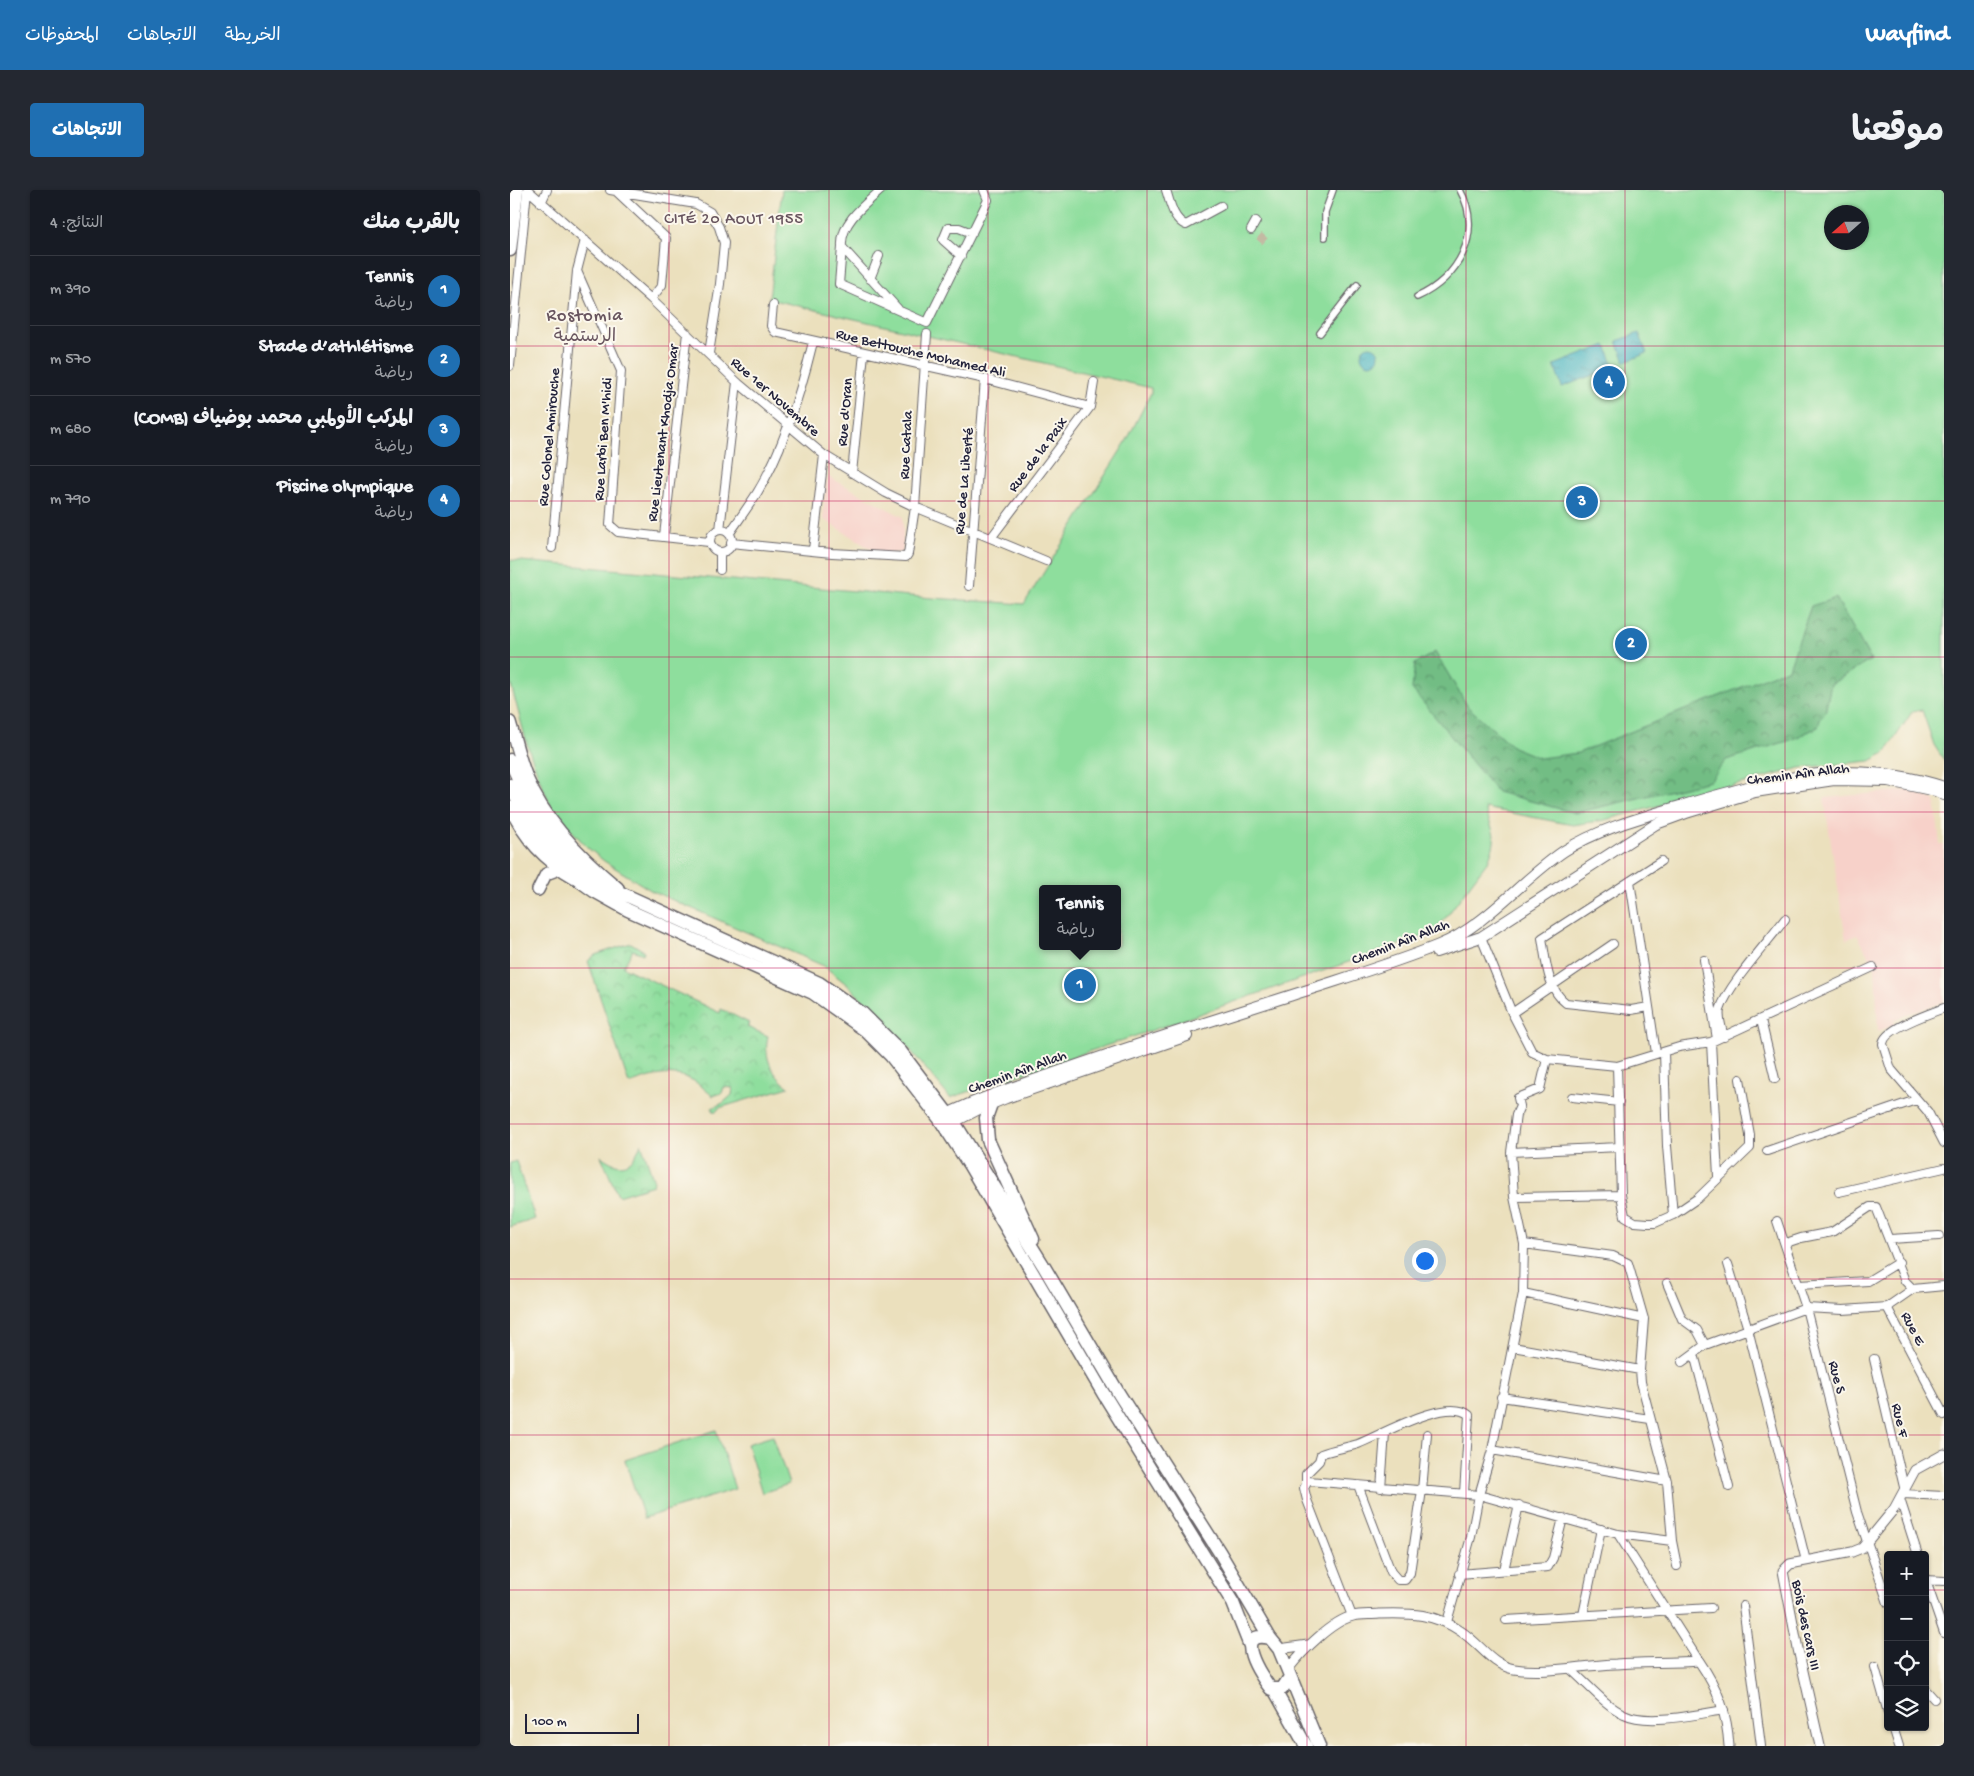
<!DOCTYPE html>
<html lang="ar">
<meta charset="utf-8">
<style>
:root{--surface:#171b24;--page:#242831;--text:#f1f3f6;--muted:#9ea1a6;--line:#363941;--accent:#1f6fb2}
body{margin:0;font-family:"Gochi Hand","Playpen Sans Arabic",sans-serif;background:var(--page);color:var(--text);direction:rtl}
.controls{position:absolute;right:15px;bottom:15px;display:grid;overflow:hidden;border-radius:5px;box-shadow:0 1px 4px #0004}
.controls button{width:45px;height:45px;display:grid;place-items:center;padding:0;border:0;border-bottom:1px solid var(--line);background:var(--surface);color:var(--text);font:25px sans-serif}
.compass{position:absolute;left:1314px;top:15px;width:45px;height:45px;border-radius:50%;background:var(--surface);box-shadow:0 1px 4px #0004;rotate:249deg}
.scale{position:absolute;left:15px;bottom:12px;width:114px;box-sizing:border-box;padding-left:5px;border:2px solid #22223b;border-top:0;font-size:14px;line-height:18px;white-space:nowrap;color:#22223b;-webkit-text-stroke:4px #fbf7ec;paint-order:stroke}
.you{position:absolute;left:914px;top:1070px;width:18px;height:18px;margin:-12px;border:4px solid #fff;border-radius:50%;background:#1a73e8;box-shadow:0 0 0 8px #1a73e833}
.badge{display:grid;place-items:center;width:32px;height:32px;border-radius:50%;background:var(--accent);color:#fff;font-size:16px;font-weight:700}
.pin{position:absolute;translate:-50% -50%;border:2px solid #fff;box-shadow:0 1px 5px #0006}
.popup{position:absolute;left:529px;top:695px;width:82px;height:65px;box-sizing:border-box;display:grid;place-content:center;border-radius:5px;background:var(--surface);filter:drop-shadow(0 1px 4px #0005);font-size:16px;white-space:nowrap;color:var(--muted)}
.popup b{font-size:19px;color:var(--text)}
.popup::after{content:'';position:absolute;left:50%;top:100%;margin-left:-10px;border:10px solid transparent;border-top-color:var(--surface)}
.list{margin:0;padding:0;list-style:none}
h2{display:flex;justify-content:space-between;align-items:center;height:65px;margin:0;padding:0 20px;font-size:21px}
h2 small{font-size:16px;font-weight:400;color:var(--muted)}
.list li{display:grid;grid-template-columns:32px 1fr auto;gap:15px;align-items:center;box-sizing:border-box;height:70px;padding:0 20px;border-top:1px solid var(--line)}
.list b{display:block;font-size:19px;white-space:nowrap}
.list p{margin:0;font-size:16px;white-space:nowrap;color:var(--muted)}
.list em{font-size:16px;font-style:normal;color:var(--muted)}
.icon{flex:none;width:28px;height:28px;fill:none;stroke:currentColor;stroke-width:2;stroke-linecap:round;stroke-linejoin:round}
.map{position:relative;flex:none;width:1434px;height:1556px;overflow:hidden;direction:ltr;border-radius:5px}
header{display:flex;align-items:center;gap:30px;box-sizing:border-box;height:70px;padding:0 25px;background:var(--accent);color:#fff}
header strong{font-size:24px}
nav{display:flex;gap:28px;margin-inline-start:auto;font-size:18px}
.intro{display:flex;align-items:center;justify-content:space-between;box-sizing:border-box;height:120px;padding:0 30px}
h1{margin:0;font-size:35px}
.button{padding:12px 22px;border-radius:5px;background:var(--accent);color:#fff;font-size:18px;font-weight:700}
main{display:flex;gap:30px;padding:0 30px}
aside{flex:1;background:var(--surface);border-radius:5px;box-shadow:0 1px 4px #0004}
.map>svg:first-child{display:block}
</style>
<header>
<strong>Wayfind</strong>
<nav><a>الخريطة</a><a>الاتجاهات</a><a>المحفوظات</a></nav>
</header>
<div class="intro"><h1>موقعنا</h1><a class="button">الاتجاهات</a></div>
<main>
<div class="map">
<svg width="1434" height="1556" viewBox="0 0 1434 1556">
<defs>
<pattern id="forest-crowns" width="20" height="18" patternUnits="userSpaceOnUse" patternTransform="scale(1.25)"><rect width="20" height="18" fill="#72bd84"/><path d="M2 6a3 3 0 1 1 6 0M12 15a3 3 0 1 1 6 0" fill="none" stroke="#5d996d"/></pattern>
<pattern id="park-crowns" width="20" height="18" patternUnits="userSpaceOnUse" patternTransform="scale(1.25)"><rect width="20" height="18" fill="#8ede9d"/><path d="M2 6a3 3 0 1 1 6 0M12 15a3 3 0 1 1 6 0" fill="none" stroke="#7abe88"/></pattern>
<pattern id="water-ripples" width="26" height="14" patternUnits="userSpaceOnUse" patternTransform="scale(1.25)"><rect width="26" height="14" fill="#43b2bf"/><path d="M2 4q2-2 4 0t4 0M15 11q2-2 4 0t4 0" fill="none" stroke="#38909c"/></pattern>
</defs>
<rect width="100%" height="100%" fill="#fbf7ec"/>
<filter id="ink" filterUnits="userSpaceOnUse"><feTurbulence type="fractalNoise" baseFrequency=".02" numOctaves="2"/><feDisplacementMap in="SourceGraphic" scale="10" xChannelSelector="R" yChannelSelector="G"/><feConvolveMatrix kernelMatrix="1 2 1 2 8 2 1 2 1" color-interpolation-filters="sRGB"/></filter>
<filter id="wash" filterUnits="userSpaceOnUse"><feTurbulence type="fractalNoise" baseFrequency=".0096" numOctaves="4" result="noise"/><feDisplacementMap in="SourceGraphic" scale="20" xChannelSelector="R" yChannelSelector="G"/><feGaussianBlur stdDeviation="1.12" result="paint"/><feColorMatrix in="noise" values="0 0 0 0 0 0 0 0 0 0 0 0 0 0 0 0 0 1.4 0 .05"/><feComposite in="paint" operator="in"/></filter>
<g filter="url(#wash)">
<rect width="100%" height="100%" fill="#ebe0bd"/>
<path fill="#f7d1c9" d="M319 287 393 327V362L372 366 313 329 316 293Z
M1398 600 1425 610 1430 655H1434V812L1400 823 1384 831 1385 835 1368 841 1365 777 1347 745 1336 750 1314 608Z"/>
<path fill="#8ede9d" stroke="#58806c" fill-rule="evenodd" d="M272 0H1434V570L1424 555 1412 520 1402 522 1375 563 1360 571 1290 578 1095 630 1063 635 975 618C982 643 990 644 978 671L925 742 649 838 440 908 402 862 340 797 314 776 142 701 94 671 78 658 43 621 29 588 17 554 0 491V370L422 408 514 414 616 252 641 203V198L259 109ZM1322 22H1352V52H1322ZM532 699H608V756H532Z
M6 971 25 1029 0 1037V973Z
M206 1240 225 1299 134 1328 115 1270Z
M263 1246 279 1294 252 1303 237 1254Z"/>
<path fill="url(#forest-crowns)" stroke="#4a7060" d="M1326 408 1361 470 1321 494 1315 523 1310 529 1308 537 1281 550 1216 570 1200 591 1065 623 987 602 902 499 905 474 925 462 958 517 1003 557 1030 568 1068 563 1279 478 1301 416Z"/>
<path fill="url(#park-crowns)" stroke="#58806c" d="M121 753 134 761 133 764 123 760 113 777 210 823 211 819 239 833 237 837 258 846C253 867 262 885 279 897L209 918 205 923 202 918 213 913 222 905 223 898 214 897 212 903 203 906C196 901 191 895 184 891 162 879 141 886 119 894L78 771 85 765Z
M131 953 144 991 143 995 108 1006 91 966C111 981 123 977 131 953Z"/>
<path fill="url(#water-ripples)" stroke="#326a7d" d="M1129 143 1137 163 1115 172 1107 151Z
M1096 155 1104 177 1052 197 1044 175Z
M851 165a9 9 0 1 1 18 0a9 9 0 1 1-18 0Z"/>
</g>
<g filter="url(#ink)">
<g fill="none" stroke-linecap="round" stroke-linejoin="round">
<path stroke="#c3baa3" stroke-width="8" stroke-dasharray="8 4" stroke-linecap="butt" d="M749 46 758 54"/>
<defs>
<path id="pedestrian" d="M815 47V22L823 0
M907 107C948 89 974 43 950 0
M810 143 847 95"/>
<path id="minor" d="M18 0 141 109 227 192 314 265 376 303 405 317 536 371
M100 0 106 1 156 48 152 95 141 109
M371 0C354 15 330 33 332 57L388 119
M656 0C660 12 663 30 676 35L711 16
M106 1 186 14 200 22 209 37 214 53 210 94 199 163
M31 13 37 0
M741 40 746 31
M332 57 329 94 417 133 478 10 474 0
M451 66 433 50 438 38H449L462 43
M67 81 111 181 100 335 108 342 199 352
M360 89 369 66
M263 115 261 136 265 142 475 189 580 217
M0 176 17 0
M342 283 354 163
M210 340 227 192
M200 351a11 11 0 1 1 22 0a11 11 0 1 1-22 0Z
M219 344C228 331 238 317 247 303 274 259 291 201 303 152
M154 346 177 143
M481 348 580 217 584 192
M221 353 322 363 396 367 398 364 405 317 417 144
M42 358 67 81 75 50
M303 360 314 265
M210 362V380
M459 396 475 189
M1120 691 1146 863
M971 747 1002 823 1022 862 1037 869 1107 876 1169 857 1201 852 1363 777
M1194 770 1207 849
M1139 817 1121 820 1056 813C1037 799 1036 770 1032 748L1151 671
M1434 818C1421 823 1373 839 1373 854L1381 879 1418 922 1434 953
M1002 823 1103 754
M1251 830 1265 889
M1214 847C1212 839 1208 828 1210 820 1218 795 1258 752 1275 729
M1201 852 1208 986
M1154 862 1157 956 1163 1025
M1107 876 1111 1005 1115 1026 1125 1032 1138 1033H1145L1163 1025 1188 1008 1240 958V945L1230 889
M1062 907 1109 912
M1257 961 1406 910
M1001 962 1110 957
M1329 1002 1434 978
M1004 1007 1111 1005
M1267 1031 1296 1118 1347 1322 1378 1413
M1380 1049 1429 1046
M1276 1053 1291 1048 1322 1042 1360 1017H1366L1395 1091 1403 1099
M1014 1054 1103 1066 1118 1073 1134 1129 1130 1180 1131 1192 1157 1291 1162 1351 1167 1376
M1218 1074 1238 1139 1296 1371
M1157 1093 1172 1129 1187 1140 1195 1155
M1289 1095 1358 1091 1389 1072
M1013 1103 1134 1129
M1377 1117 1434 1225
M1003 1157 1130 1180
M1184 1164 1219 1297
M1364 1169 1394 1297
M1172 1172 1195 1155 1296 1118 1333 1120 1377 1117 1403 1099 1434 1096
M991 1207 1140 1229
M982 1260 1157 1291
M796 1292V1284L809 1271 811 1264C823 1259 836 1258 848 1254 871 1245 938 1206 959 1225L954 1303
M848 1295 881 1382 888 1390H895L900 1383 912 1300 917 1244
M871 1298 875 1243
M1393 1304 1434 1306
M1390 1309 1408 1365
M1108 1344 1189 1471
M994 1380 1009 1315
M949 1384 1038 1377 1043 1368 1053 1328
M1415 1388 1434 1443
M1416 1390 1434 1391
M1233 1416 1251 1556
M1073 1425 1091 1339
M842 1426 797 1310 794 1298 798 1291 969 1305 1108 1344 1162 1351
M996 1430 1201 1418
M937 1432 961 1347 969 1305 982 1260 1013 1103 1014 1054 1004 1007 1001 962 1006 925 1010 916 1008 908 1030 899 1037 869
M1365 1477 1378 1523
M1060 1479C1077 1493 1094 1515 1114 1524 1138 1536 1188 1524 1214 1520
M1415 1499 1424 1509
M1383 1537 1389 1556"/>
<path id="tertiary" d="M769 1459 798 1455
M779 1478C792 1461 822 1431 843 1426 851 1424 861 1425 869 1424 901 1423 925 1423 952 1442 970 1454 982 1475 1004 1479 1035 1484 1074 1475 1106 1474 1133 1472 1161 1473 1189 1471 1208 1499 1217 1523 1219 1556
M1310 1556 1288 1459 1273 1381 1280 1374 1342 1362 1352 1358 1384 1319 1405 1280 1434 1264"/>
<path id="secondary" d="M926 762 971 747 1146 634 1176 623 1245 602 1324 590 1378 591 1426 601 1434 605
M433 926C467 909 503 897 539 885 625 854 714 827 801 799 844 785 887 772 929 755 977 735 1011 690 1054 661 1088 639 1130 628 1170 616 1262 589 1339 566 1434 597
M438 935 469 919 496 908 677 846"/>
<path id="primary" d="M0 532C6 552 10 571 18 590 36 633 73 669 108 698
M0 617C14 649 35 671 65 688
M28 700 36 684 49 679"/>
<path id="trunk" d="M0 60 7 0
M0 570C21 621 50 670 100 698L309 793 353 824 391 862 444 932 533 1075 609 1204 710 1363 760 1448
M0 595 17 629 36 655 70 691 84 701 118 720 303 803 355 840 381 866 429 928 460 976 593 1203 723 1413 740 1456
M481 914 476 928 478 950 523 1049
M780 1487 772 1499H761C751 1487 720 1439 760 1448L769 1459 809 1556
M765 1501 796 1556"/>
</defs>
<use href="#pedestrian" stroke="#686468" stroke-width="8"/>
<use href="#minor" stroke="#686468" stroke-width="10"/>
<use href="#tertiary" stroke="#686468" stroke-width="11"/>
<use href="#secondary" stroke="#686468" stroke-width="12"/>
<use href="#primary" stroke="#686468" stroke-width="14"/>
<use href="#trunk" stroke="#686468" stroke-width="15"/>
<use href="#pedestrian" stroke="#fff" stroke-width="5.5"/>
<use href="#minor" stroke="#fff" stroke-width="8"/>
<use href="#tertiary" stroke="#fff" stroke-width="9"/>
<use href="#secondary" stroke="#fff" stroke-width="10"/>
<use href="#primary" stroke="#fff" stroke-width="11"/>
<use href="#trunk" stroke="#fff" stroke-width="12"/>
</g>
</g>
<path fill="none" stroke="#c2185b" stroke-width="1" stroke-opacity="0.55" d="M159 0V1556M319 0V1556M478 0V1556M637 0V1556M797 0V1556M956 0V1556M1115 0V1556M1275 0V1556M0 156H1434M0 311H1434M0 467H1434M0 622H1434M0 778H1434M0 934H1434M0 1089H1434M0 1245H1434M0 1400H1378M1415 1400H1434"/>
<g text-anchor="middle" stroke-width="4" stroke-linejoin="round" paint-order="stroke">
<g font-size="15" fill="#22223b" stroke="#fbf7ec">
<text transform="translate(411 162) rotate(13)" y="5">Rue Bettouche Mohamed Ali</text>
<text transform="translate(266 206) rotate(41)" y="5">Rue 1er Novembre</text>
<text transform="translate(334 222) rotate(-85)" y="5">Rue d'Oran</text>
<text transform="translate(152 243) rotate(-83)" y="5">Rue Lieutenant Khodja Omar</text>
<text transform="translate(38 247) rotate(-85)" y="5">Rue Colonel Amirouche</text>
<text transform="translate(92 249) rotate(-86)" y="5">Rue Larbi Ben M'hidi</text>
<text transform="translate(395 255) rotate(-87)" y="5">Rue Catala</text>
<text transform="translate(527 264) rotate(-53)" y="5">Rue de la Paix</text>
<text transform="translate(453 291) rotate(-85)" y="5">Rue de La Liberté</text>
<text transform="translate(1288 583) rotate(-7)" y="5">Chemin Aîn Allah</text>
<text transform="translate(890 751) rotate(-21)" y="5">Chemin Aîn Allah</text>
<text transform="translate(507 881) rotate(-20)" y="5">Chemin Aîn Allah</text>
<text transform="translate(1404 1138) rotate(62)" y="5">Rue E</text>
<text transform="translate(1328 1187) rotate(75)" y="5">Rue S</text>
<text transform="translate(1391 1230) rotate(77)" y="5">Rue F</text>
<text transform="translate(1297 1435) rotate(78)" y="5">Bois des cars III</text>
</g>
<g font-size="16" letter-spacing="1" fill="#68555f" stroke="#fbf7ec">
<text x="224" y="33">CITÉ 20 AOUT 1955</text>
</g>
<g font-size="18" letter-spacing="1" fill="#68555f" stroke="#fbf7ec">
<text x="75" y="130">Rostomia<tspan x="75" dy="21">الرستمية</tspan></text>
</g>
</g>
</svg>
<div class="controls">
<button>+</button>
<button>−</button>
<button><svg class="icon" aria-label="locate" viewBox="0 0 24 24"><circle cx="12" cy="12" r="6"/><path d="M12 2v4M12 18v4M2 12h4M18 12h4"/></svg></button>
<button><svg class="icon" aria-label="layers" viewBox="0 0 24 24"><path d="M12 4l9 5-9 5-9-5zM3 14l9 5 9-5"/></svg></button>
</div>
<svg class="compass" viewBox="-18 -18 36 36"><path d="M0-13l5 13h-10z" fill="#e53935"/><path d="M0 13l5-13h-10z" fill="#9ea1a6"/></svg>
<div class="scale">100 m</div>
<div class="you"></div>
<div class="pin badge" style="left:570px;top:795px">1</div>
<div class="popup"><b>Tennis</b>رياضة</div>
<div class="pin badge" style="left:1121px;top:454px">2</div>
<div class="pin badge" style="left:1072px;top:312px">3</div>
<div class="pin badge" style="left:1099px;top:192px">4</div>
</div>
<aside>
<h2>بالقرب منك<small>النتائج: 4</small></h2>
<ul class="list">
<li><span class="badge">1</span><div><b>Tennis</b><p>رياضة</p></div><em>390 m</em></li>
<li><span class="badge">2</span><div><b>Stade d’athlétisme</b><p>رياضة</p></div><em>570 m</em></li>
<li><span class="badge">3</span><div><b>المركب الأولمبي محمد بوضياف (COMB)</b><p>رياضة</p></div><em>680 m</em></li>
<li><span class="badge">4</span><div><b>Piscine olympique</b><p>رياضة</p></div><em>790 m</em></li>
</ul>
</aside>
</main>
